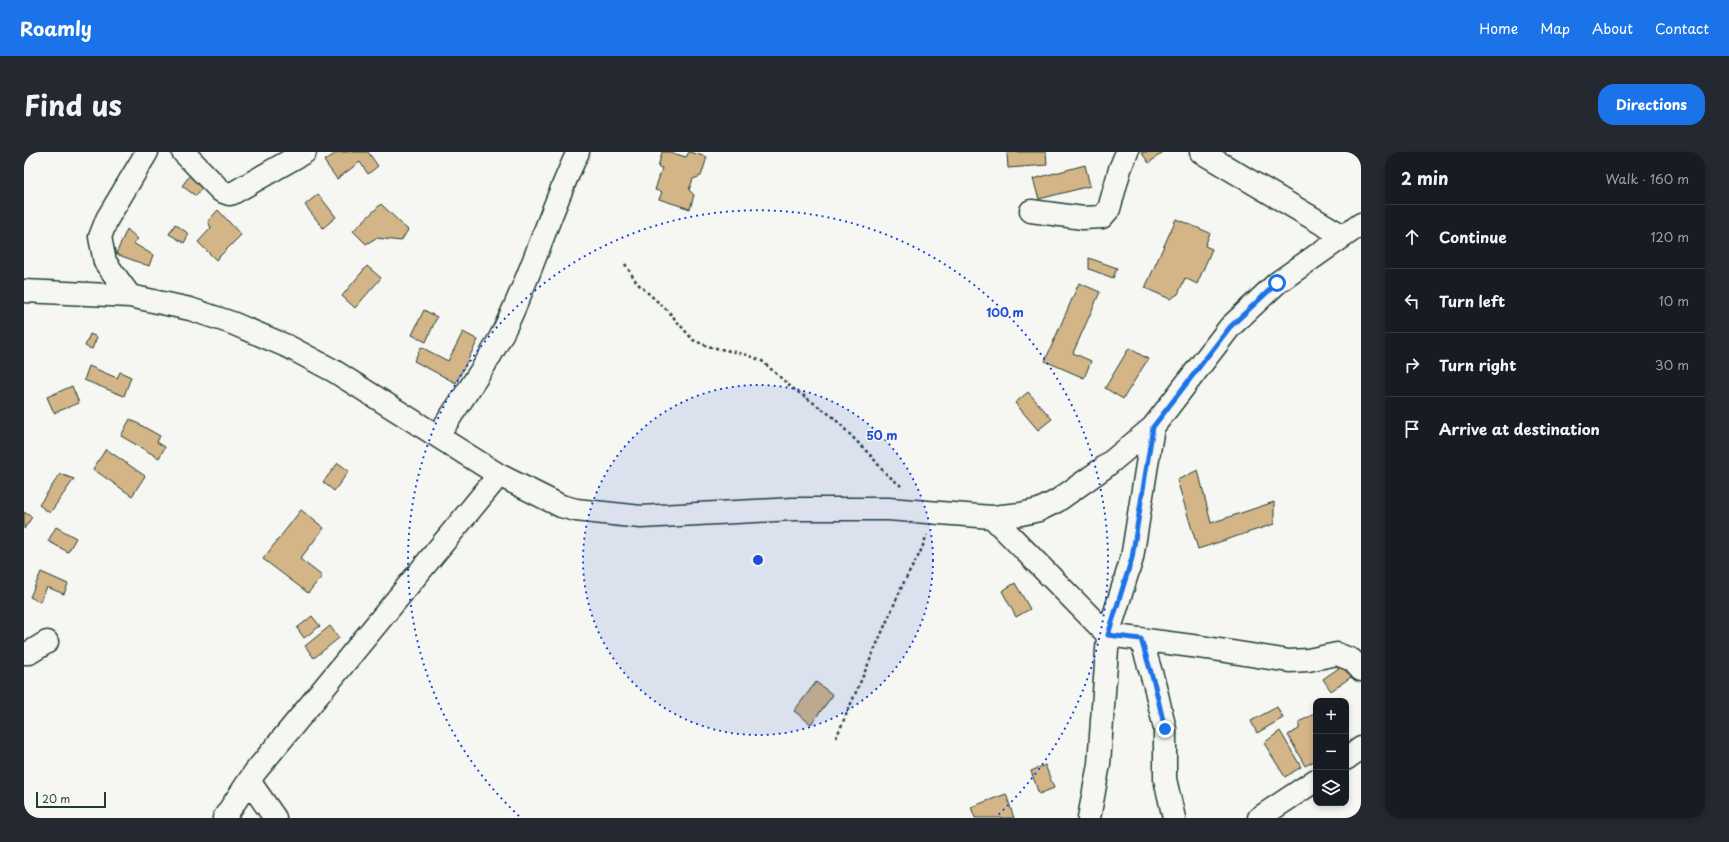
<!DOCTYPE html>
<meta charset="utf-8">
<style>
:root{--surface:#171b24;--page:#242831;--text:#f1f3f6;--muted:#9ea1a6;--line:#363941;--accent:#1a73e8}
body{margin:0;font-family:"Playpen Sans",sans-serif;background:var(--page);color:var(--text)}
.controls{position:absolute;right:12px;bottom:12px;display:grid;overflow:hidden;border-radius:8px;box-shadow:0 2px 6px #0003}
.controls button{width:36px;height:36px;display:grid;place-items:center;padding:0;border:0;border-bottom:1px solid var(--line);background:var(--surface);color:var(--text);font:20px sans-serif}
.scale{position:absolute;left:12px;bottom:10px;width:70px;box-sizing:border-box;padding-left:4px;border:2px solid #1f3d34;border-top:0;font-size:11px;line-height:14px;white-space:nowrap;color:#1f3d34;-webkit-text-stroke:3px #f6f6f2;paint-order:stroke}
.stop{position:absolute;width:12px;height:12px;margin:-9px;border:3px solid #1a73e8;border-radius:50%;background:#fff}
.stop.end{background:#1a73e8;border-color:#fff;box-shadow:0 1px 4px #0008}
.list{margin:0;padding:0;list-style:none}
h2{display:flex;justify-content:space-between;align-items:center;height:52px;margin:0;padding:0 16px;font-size:17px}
h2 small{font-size:13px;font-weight:400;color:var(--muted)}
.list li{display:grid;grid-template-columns:26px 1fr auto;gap:12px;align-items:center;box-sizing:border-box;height:64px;padding:0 16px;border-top:1px solid var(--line)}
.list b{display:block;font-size:15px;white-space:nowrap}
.list em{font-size:13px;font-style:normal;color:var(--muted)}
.icon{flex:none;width:22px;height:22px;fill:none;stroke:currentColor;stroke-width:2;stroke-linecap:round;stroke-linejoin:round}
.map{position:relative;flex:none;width:1337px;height:666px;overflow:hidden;border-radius:16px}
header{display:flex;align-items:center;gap:24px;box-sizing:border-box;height:56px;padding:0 20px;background:var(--accent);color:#fff}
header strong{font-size:19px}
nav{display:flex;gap:22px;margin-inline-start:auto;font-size:14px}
.intro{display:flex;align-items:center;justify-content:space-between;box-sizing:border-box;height:96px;padding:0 24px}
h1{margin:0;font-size:28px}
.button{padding:10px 18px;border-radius:16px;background:var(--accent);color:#fff;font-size:14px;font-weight:700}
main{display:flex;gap:24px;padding:0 24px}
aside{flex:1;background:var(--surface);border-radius:16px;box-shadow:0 2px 6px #0003}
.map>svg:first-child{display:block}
</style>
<header>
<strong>Roamly</strong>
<nav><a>Home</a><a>Map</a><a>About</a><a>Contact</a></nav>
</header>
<div class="intro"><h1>Find us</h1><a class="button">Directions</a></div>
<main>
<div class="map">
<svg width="1337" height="666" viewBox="0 0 1337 666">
<rect width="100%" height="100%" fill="#f6f6f2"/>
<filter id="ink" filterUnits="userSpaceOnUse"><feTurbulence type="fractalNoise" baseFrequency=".025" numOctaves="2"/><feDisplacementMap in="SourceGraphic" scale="8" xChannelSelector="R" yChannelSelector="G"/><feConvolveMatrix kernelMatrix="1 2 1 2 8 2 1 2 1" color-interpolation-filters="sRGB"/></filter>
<g filter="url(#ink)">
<path fill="#d3b587" stroke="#1f3d34" d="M314 0H344L354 14 344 22 336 10 313 27 300 9Z
M638 0H645L662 5 665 0 683 5 677 24 669 27 665 38 670 43 666 57 635 47 638 40 631 38 638 16 634 15Z
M983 0H1022L1023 13 984 16Z
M1117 0H1139L1125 11Z
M1061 13 1066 34 1015 47 1009 27Z
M166 23 180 33 172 44 158 34Z
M294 42 312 65 299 76 281 53Z
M357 52 384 78 377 89 352 86 342 92 329 79Z
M194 58 217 83 192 108 174 90 187 76 184 69Z
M1152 67 1186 81 1181 94 1188 97 1173 132 1161 126 1154 142 1146 147 1121 136Z
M151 72 165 82 160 91 145 82Z
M103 77 114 87 109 91 129 103 125 114 92 102Z
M1065 106 1093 116 1089 126 1065 117Z
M343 114 357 126 331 156 318 144Z
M1055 131 1076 140 1049 201 1067 209 1060 226 1021 209Z
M400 158 413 165 402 190 388 183Z
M439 180 454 188 432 231 390 209 397 195 424 209Z
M66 182 73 185 68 197 61 194Z
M1105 196 1124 207 1099 247 1081 236Z
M65 214 93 226 96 220 107 225 100 244 60 228Z
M48 234 55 251 30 261 23 245Z
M1004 240 1028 267 1014 278 991 251Z
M106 267 136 284 133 290 141 295 135 306 97 284Z
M82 297 121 324 108 344 69 317Z
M314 311 325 319 310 339 299 330Z
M1174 318 1187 371 1250 350V372L1174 397 1153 328Z
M36 322 50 327 26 361 15 353Z
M277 358 300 376 276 407 298 424 284 441 239 407Z
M0 360 8 365 0 377Z
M32 375 52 386 44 400 24 389Z
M17 420 44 432 40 442 23 435 16 450 6 445Z
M991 431 1006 457 992 465 978 439Z
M288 464 296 474 280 486 273 476Z
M306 474 315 486 290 506 281 494Z
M1322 511 1330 523 1307 539 1299 527Z
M792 530 809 543 787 572 770 559Z
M1253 555 1259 566 1233 581 1227 569Z
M1292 561V608L1281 614 1264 583 1275 577V570Z
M1256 579 1277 615 1261 625 1240 591Z
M1021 613 1030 636 1015 642 1007 619Z
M982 642 990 666H951L947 655Z"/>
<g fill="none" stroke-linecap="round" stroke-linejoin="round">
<defs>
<path id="minor" d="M159 0 197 39 205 42 209 41 281 0
M1177 0 1319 84
M1007 59 1059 66 1078 65 1085 57 1096 17 1103 0
M0 139 106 144 166 157 208 171 265 195 310 219 475 323 537 354 552 358 617 365 769 357H864L968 365 997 362 1015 358 1033 349 1081 315 1129 275 1206 175 1253 131 1337 72
M106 144 81 110 76 85 83 67 123 0
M414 284C436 249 463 214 481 176 509 119 526 58 554 0
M968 365 1084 483 1183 496 1265 509 1284 508 1313 502 1328 508 1337 518
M1117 487 1131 534 1141 577V627L1150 666
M0 501H5L23 490
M1322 607 1337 596
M225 629 251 666
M200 666 231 620 475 323
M1065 666 1075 612 1084 483 1108 406 1129 275
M1235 666 1292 628"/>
</defs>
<use href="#minor" stroke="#1f3d34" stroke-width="25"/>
<path stroke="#1f3d34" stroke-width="2.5" stroke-dasharray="3 3" stroke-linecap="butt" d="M601 112 613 131 644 159 669 188 683 194 724 203 738 209 767 235 808 264 849 306 860 320 877 334
M812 586 879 432 896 401 903 383"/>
<use href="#minor" stroke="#f6f6f2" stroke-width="22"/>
</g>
</g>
<g fill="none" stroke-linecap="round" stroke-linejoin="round" filter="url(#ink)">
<path stroke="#1a73e8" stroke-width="5" d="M1141 577 1131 534 1117 487 1084 483 1108 406 1129 275 1206 175 1253 131"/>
</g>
<circle cx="734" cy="408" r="175" fill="#1d4ed8" fill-opacity=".12"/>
<g fill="none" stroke="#1d4ed8" stroke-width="2" stroke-dasharray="2 4">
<circle cx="734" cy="408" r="175"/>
<path d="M495 664A350 350 0 1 1 973 664"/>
</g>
<circle cx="734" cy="408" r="6" fill="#1d4ed8" stroke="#f6f6f2" stroke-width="2"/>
<g font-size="12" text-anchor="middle" font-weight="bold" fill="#1d4ed8" stroke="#f6f6f2" stroke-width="3" stroke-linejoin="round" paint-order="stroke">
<text x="981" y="165">100 m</text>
<text x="858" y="288">50 m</text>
</g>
</svg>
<div class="controls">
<button>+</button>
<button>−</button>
<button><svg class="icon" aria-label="layers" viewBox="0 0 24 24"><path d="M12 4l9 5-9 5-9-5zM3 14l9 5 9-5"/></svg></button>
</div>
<div class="scale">20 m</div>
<div class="stop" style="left:1253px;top:131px"></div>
<div class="stop end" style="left:1141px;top:577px"></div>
</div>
<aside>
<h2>2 min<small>Walk · 160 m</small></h2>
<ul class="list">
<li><svg class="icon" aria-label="ahead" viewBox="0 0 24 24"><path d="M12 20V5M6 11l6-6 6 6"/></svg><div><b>Continue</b></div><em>120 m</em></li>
<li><svg class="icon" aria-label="left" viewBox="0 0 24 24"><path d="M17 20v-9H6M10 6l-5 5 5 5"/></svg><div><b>Turn left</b></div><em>10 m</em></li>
<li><svg class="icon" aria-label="right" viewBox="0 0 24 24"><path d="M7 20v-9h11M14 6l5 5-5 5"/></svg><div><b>Turn right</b></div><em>30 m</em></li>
<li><svg class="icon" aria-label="arrive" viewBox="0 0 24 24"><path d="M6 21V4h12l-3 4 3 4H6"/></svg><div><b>Arrive at destination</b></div></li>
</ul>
</aside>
</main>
